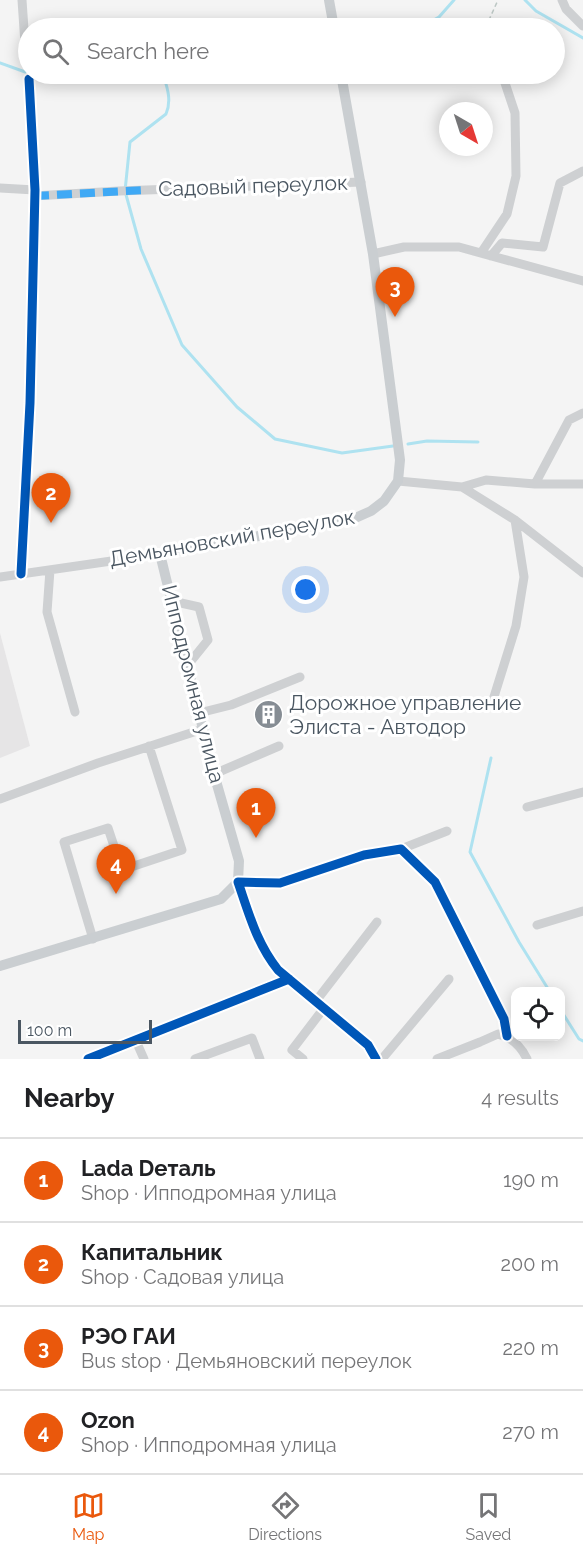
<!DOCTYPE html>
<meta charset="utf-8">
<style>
:root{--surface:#fff;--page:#f2f2f2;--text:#202124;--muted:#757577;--line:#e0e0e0;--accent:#ea580c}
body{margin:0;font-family:Raleway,sans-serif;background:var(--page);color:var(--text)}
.controls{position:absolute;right:18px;bottom:18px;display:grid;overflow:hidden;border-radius:12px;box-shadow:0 3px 15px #0003}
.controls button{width:54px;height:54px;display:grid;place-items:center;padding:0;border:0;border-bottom:2px solid var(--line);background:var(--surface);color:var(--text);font:30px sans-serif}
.compass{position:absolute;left:439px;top:102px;width:54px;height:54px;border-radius:50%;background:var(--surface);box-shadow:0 3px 15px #0003;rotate:141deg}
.scale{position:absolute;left:18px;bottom:15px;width:134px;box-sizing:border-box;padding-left:6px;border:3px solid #4a5661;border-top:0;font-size:16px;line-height:21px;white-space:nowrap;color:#4a5661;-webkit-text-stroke:4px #fff;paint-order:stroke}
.you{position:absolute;left:306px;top:590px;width:21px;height:21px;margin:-15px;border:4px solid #fff;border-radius:50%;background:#1a73e8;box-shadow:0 0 0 9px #1a73e833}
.badge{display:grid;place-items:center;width:39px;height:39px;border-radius:50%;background:var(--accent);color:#fff;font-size:20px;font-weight:700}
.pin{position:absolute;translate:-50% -50px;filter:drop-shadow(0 2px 3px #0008)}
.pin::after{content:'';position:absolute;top:32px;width:21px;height:18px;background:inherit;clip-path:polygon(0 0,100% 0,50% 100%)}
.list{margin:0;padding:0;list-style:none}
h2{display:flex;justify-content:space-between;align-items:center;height:78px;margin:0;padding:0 24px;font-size:26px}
h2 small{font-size:20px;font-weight:400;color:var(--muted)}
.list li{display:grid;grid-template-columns:39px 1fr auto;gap:18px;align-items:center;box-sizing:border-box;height:84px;padding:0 24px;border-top:2px solid var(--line)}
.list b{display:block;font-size:22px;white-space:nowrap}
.list p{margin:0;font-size:20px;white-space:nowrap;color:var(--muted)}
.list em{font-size:20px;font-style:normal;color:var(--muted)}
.icon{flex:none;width:33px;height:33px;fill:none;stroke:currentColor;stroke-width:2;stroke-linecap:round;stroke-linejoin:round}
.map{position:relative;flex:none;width:583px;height:1059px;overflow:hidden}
.search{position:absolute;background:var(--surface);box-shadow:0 3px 15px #0003;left:18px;right:18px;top:18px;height:66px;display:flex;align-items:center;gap:15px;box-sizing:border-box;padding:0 21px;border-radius:33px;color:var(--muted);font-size:22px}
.sheet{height:414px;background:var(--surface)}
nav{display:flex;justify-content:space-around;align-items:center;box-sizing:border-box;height:84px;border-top:2px solid var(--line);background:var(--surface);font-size:16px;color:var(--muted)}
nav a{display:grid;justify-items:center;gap:3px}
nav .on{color:var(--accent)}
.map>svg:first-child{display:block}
</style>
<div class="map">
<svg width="583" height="1059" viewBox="0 0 583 1059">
<rect width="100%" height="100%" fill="#f4f4f4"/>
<path fill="#e6e5e6" d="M0 633 30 746 0 758Z"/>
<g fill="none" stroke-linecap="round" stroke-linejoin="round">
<path stroke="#aee2f0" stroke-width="3" d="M525 0 536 11 583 38
M419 28 439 17 454 0
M0 63 28 73
M29 74 50 81 73 74
M163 74C167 87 172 100 166 114L130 142 125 191 141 249 182 345 237 407 275 439 342 453 393 446
M204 74C230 80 258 79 283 74
M408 444 427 441 478 442
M491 758 470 852 519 942 550 992
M560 1009 579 1039 583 1041"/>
<path stroke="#bcc7c4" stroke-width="1.5" stroke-dasharray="4.5 3" stroke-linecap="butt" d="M489 28V20L498 0
M28 53V70"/>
<path stroke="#ced0d2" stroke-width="9" d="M22 0 25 44
M562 0 566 9 583 26
M0 188 35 190
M34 196 119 191 361 182
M481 253 507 214 516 176 515 113 502 74
M373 254 404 247H459L583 281
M491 256 502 243 543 247 560 183 583 171
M398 481 462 487 515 520 583 573
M535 484 569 420 583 413
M462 487 486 480 535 484H583
M50 570 47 612 75 712
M21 574 30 403 35 190 29 79
M0 577 160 554
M172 601 199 607 208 640 187 666
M493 700 516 626 524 577 515 520
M199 713 231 705 300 677
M214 774 279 746
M0 799 98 763 203 729
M527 807 583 792
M401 849 447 831
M537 925 583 911
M93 939 64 842 108 828 122 870 182 850 149 746
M316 1001 377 922
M136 1041 144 1059
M88 1059 289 979
M195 1059 252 1038 260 1059
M303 1059 292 1050 324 1008
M376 1059 368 1045 278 970C257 944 249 914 238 882L280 883 364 855 401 849 435 882 504 1019 507 1036
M382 1059 449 979
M437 1059 480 1042 498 1034C511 1037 521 1046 527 1059"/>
<path stroke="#caced1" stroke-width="10" d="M329 0 334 28
M0 966 221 899 238 882 239 861 214 774 160 554 353 519 371 511 384 501 398 481 400 460 373 254 341 74"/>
<path stroke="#3fa9f5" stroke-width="8" stroke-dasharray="15 8" stroke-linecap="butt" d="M34 196 146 190"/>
<defs>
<path id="cycleway" d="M21 574 30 403 35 190 29 79
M88 1059 289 979
M376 1059 368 1045 278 970C257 944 249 914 238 882L280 883 364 855 401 849 435 882 504 1019 507 1036"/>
</defs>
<use href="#cycleway" stroke="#fff" stroke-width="13"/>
<use href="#cycleway" stroke="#0057b8" stroke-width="9"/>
</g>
<defs>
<symbol id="building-disc" viewBox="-11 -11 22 22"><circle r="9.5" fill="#868d94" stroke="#fff"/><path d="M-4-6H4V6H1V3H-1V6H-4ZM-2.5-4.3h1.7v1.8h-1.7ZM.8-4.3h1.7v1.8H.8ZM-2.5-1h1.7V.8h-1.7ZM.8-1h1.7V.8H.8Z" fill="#fff"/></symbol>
</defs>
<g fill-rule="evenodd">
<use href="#building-disc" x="252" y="698" width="33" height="33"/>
</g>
<g text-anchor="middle" stroke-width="6" stroke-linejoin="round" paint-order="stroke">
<g font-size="21" fill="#4a5661" stroke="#fff">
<text transform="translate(253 186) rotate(-2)" y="7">Садовый переулок</text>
<text transform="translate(232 538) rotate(-10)" y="7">Демьяновский переулок</text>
<text transform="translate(193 684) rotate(76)" y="7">Ипподромная улица</text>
</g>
<g font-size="21" fill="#4a5661" stroke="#fff" text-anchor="start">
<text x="289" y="710">Дорожное управление<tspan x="289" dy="24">Элиста - Автодор</tspan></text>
</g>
</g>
</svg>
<div class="controls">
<button><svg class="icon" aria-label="locate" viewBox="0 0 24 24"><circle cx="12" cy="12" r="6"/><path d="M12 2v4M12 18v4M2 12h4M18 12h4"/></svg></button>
</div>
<svg class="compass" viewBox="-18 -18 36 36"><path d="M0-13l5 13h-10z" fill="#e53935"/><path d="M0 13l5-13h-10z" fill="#757577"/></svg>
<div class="scale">100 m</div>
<div class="you"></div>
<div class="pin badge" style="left:256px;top:838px">1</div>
<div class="pin badge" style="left:51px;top:523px">2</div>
<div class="pin badge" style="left:395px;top:317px">3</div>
<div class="pin badge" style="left:116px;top:894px">4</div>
<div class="search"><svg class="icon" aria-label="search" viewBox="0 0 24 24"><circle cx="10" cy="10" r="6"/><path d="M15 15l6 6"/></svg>Search here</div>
</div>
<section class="sheet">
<h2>Nearby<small>4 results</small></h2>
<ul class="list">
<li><span class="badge">1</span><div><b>Lada Dеталь</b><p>Shop · Ипподромная улица</p></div><em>190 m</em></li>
<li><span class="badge">2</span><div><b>Капитальник</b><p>Shop · Садовая улица</p></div><em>200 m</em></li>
<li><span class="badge">3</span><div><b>РЭО ГАИ</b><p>Bus stop · Демьяновский переулок</p></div><em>220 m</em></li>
<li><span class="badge">4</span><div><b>Ozon</b><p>Shop · Ипподромная улица</p></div><em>270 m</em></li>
</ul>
</section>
<nav>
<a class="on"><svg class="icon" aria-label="map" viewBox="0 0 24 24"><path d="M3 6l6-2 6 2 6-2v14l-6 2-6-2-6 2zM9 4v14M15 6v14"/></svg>Map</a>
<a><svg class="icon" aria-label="directions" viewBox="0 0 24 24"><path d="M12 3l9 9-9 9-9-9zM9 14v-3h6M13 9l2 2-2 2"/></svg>Directions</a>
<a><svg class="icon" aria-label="saved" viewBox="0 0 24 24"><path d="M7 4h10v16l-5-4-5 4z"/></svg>Saved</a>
</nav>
